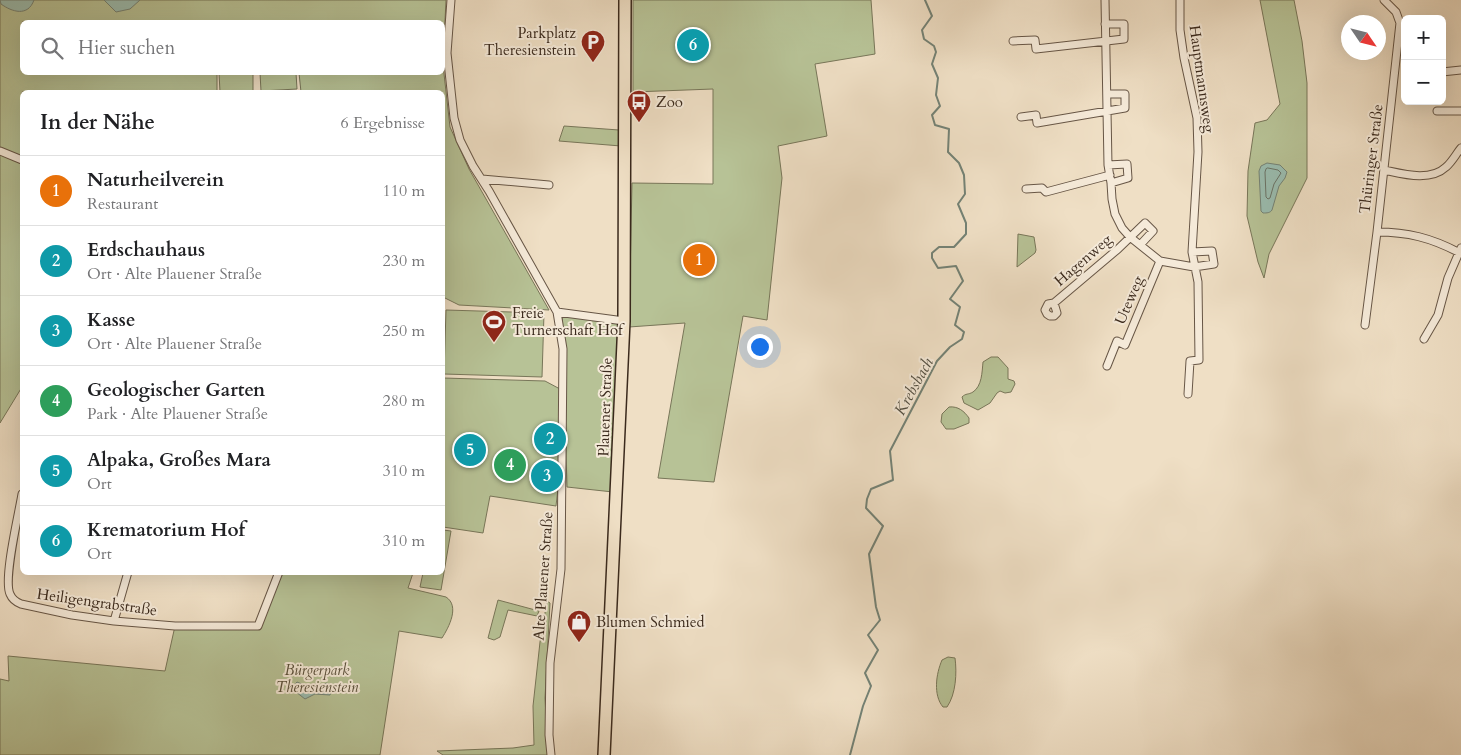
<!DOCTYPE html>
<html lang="de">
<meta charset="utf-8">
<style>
:root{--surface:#fff;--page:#f2f2f2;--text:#202124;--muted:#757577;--line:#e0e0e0;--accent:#2563eb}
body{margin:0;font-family:Cardo,serif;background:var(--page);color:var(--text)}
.controls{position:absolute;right:15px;top:15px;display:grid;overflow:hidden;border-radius:8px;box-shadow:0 5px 20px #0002}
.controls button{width:45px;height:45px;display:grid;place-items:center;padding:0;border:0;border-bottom:1px solid var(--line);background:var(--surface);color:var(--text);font:25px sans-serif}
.compass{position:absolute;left:1341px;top:15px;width:45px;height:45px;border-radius:50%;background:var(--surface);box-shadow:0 5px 20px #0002;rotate:125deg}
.you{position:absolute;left:759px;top:346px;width:18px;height:18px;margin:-12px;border:4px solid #fff;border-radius:50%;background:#1a73e8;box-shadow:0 0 0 8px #1a73e833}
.badge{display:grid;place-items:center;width:32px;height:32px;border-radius:50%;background:var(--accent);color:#fff;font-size:16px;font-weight:700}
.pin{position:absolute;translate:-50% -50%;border:2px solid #fff;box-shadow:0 1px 5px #0006}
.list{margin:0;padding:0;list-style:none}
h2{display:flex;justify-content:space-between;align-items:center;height:65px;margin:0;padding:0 20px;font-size:21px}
h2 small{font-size:16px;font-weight:400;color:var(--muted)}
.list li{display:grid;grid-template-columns:32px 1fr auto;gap:15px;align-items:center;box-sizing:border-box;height:70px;padding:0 20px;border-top:1px solid var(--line)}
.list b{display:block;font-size:19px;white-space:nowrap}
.list p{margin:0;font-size:16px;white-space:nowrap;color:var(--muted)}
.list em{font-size:16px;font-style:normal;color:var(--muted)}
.icon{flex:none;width:28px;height:28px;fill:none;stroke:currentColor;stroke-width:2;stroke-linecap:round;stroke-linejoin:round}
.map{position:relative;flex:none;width:1461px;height:755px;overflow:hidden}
.search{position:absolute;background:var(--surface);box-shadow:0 5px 20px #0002;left:20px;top:20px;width:425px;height:55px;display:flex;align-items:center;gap:12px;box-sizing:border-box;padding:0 18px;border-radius:8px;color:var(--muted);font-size:19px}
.panel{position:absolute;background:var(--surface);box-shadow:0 5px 20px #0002;left:20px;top:90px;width:425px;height:485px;border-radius:8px}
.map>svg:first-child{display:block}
</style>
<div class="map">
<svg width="1461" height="755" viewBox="0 0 1461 755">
<rect width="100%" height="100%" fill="#efdfc5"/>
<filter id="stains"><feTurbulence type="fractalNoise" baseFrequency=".004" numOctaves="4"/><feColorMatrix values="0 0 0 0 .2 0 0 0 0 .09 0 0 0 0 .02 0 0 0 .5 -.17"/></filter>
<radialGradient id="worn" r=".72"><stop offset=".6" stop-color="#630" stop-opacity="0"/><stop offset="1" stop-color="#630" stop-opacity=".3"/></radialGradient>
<path fill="#b7c296" stroke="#787659" d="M0 0H446L443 62 442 22H22V72L217 73V92H22V387L0 423Z
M633 0H871L875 54 815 64 827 136 778 146 782 178 767 320 743 316 714 482 658 478 685 323 629 327 632 183 713 184V89L633 92Z
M1260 0H1294L1302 41 1307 83V178L1269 254 1264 278 1258 262 1247 216 1248 171 1255 123 1267 120 1280 104Z
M443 65 450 127 469 169 549 310 459 305 443 297 442 92H301L299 73 442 72Z
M219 73H253V92H220Z
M260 73H296L297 89 261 91Z
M564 126 619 130 621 146 559 141Z
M1018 234 1034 237 1036 250 1035 253 1017 267Z
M446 310 544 313 542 377 444 374Z
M562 315 621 323 613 492 567 487Z
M991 357H998L1008 368V379L1014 381 1015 384 1011 392 1005 393 1000 391 997 393 990 403 978 410 964 403 962 397C966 393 968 395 973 392 982 386 982 372 983 362Z
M443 378 545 381 560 389 559 479 556 506 490 496 483 533 443 527Z
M949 407C958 406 964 411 969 418V423L954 429H946L941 422 942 414Z
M443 530 451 531 441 590 420 587 423 573 442 572Z
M279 573H413L408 588 446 597C460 606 449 627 442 638L399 631 380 755H0V679L9 681 8 656 165 671 175 626H258Z
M498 600 539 611 537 616 508 610 500 637 494 640 488 638Z
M547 601 550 603 545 698 548 755H443L437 751 513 748 534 745 533 706 540 642Z
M948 657 955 658C957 673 956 694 947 707H943C933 695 936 674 942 660Z"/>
<path fill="#9abdb0" stroke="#748275" d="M0 0H34C28 17 12 12 1 4Z
M104 0H140L130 9 116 12Z
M1267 163 1280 165 1287 172 1285 178 1279 186 1272 210C1270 213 1267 213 1263 213L1261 211 1259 171 1261 166Z
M297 682C314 689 309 689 327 683L331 686V692L330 695 315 694 305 699 296 692 293 686Z"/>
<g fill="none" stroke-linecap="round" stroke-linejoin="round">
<path stroke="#6a7366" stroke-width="1" d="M1268 168 1278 170 1281 173 1274 184 1270 198 1268 199 1266 197 1265 172 1266 169Z"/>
<path stroke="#748275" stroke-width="2" d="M850 755 863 706 871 686 865 673 878 650 868 635 880 620 876 607 869 554 883 526 866 508 867 499 871 489 893 480 890 451 937 361 950 347 962 339 964 332 955 325 960 307 950 299 963 281 956 266 938 268 932 258V253L939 247H954L966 234V223L958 204 965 194 964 175 959 163 948 152 949 129 935 125 932 115 940 106 936 95 938 78 932 64 936 52 934 46 924 39 922 30 932 16 925 0"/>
<defs>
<path id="street" d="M451 0 447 53 454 118 460 140 473 166 489 191 557 312 563 349 561 569 550 663 549 735 551 755
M1105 0 1108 165 1111 183 1112 199 1115 214 1122 228 1130 237 1160 261 1194 267 1214 264 1212 251 1192 252
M1180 0V30L1184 58 1197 118 1198 152 1192 252 1198 282 1199 360 1190 361 1188 394
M1013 41 1035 40 1036 49 1124 39V24H1105
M1442 72 1461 70
M1437 111H1461
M1021 117 1036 115 1037 123 1125 108V94H1107
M0 151 22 160
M1108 165 1127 164 1128 178 1111 183
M1384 170C1403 174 1430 182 1446 167 1452 162 1456 154 1461 148
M482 179 549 185
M1026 189 1042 188 1046 192 1110 175
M1377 232C1408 232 1431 238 1458 252
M1054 303 1057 313 1054 316H1050L1047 314 1045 310 1048 304 1054 303 1118 249 1145 223 1153 231 1140 245
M557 312 624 321
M1365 325 1377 232 1400 23 1396 12 1384 0
M1424 339 1438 315 1448 278 1461 248
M1107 366 1117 341 1125 345 1160 261
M22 494C19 513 3 579 10 594 12 599 16 602 21 604L72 615 114 621 175 626H258L279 572
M114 621 128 572"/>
<path id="primary" d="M604 755 624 321 625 0"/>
</defs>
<use href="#street" stroke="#675646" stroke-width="9"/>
<use href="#primary" stroke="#3a291c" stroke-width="14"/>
<use href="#street" stroke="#f5ead9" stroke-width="7"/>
<use href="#primary" stroke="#efdfc5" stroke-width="11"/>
</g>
<defs>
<symbol id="parking-pin" viewBox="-11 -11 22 30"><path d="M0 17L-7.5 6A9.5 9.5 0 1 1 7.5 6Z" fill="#8f2418" stroke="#f5ead9"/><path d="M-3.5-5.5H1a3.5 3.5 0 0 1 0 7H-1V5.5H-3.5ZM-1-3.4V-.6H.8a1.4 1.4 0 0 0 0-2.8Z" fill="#fff"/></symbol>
<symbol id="bus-pin" viewBox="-11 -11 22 30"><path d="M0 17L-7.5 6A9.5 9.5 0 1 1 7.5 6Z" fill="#8f2418" stroke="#f5ead9"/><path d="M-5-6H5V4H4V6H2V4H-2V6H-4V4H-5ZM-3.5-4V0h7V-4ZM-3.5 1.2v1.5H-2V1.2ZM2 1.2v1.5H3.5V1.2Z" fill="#fff"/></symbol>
<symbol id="stadium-pin" viewBox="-11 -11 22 30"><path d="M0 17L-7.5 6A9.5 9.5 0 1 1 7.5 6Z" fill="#8f2418" stroke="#f5ead9"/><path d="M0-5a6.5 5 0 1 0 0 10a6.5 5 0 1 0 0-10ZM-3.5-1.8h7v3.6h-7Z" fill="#fff"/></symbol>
<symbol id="shop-pin" viewBox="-11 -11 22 30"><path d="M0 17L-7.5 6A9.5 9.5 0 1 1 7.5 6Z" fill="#8f2418" stroke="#f5ead9"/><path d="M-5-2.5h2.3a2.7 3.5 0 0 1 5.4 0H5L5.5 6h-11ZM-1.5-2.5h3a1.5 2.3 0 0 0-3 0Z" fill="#fff"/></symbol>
</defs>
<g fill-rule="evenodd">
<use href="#parking-pin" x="579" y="28" width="28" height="38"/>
<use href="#bus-pin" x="625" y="88" width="28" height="38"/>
<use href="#stadium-pin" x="480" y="308" width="28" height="38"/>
<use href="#shop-pin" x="565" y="608" width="28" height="38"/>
</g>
<g text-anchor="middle" stroke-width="4" stroke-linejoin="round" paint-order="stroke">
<g font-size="15" fill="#3a291c" stroke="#f5ead9" text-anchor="start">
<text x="576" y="38" text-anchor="end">Parkplatz<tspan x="576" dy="17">Theresienstein</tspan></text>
<text x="656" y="107">Zoo</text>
<text x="512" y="318">Freie<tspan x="512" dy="17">Turnerschaft Hof</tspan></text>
<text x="596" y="627">Blumen Schmied</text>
</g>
<g font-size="15" fill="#3a291c" stroke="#f5ead9">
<text transform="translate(1202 79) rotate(82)" y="5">Hauptmannsweg</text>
<text transform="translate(1371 159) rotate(-83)" y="5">Thüringer Straße</text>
<text transform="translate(1083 260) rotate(-41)" y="5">Hagenweg</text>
<text transform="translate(1129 300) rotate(-67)" y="5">Uteweg</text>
<text transform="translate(605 407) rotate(-88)" y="5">Plauener Straße</text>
<text transform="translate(543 576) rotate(-86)" y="5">Alte Plauener Straße</text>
<text transform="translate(97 602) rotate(8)" y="5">Heiligengrabstraße</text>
</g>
<g font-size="15" font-style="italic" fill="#594f3a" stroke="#f5ead9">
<text x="317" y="675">Bürgerpark<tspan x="317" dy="17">Theresienstein</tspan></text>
</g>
<g font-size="16" font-style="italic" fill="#524e41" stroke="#f5ead9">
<text transform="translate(913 386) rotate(-61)" y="6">Krebsbach</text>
</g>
</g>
<rect width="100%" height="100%" filter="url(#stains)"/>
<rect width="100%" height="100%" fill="url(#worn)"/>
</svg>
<div class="controls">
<button>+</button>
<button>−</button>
</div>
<svg class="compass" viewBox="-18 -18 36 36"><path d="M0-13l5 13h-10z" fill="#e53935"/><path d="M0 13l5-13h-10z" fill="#757577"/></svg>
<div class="you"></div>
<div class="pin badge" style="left:699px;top:260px;background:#e8710a">1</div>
<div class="pin badge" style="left:550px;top:439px;background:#0f9aa8">2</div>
<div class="pin badge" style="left:547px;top:476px;background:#0f9aa8">3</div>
<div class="pin badge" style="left:510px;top:465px;background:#2e9e5b">4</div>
<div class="pin badge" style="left:470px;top:450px;background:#0f9aa8">5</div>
<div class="pin badge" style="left:693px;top:45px;background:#0f9aa8">6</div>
<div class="search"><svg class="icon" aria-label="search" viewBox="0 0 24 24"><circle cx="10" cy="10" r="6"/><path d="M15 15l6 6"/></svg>Hier suchen</div>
<section class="panel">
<h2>In der Nähe<small>6 Ergebnisse</small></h2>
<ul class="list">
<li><span class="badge" style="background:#e8710a">1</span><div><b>Naturheilverein</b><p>Restaurant</p></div><em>110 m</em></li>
<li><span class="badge" style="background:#0f9aa8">2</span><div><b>Erdschauhaus</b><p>Ort · Alte Plauener Straße</p></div><em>230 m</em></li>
<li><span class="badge" style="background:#0f9aa8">3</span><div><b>Kasse</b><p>Ort · Alte Plauener Straße</p></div><em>250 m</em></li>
<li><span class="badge" style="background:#2e9e5b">4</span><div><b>Geologischer Garten</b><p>Park · Alte Plauener Straße</p></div><em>280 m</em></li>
<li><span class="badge" style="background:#0f9aa8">5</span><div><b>Alpaka, Großes Mara</b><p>Ort</p></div><em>310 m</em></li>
<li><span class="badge" style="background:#0f9aa8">6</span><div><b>Krematorium Hof</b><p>Ort</p></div><em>310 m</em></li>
</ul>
</section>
</div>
